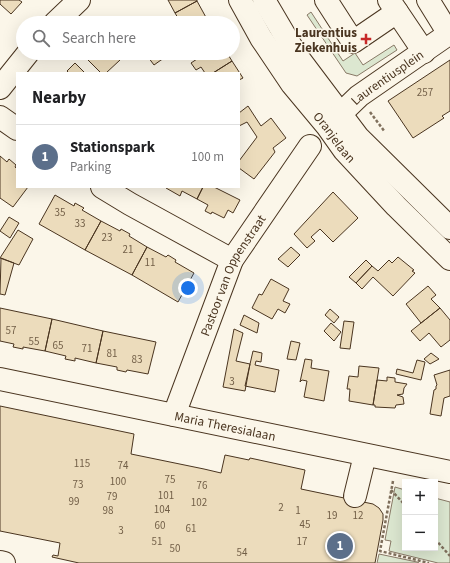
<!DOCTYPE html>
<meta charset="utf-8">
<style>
:root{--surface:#fff;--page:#f6f6f6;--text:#202124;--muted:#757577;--line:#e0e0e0;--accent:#db2777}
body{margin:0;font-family:"Source Sans 3",sans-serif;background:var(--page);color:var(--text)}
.controls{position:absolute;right:12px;bottom:12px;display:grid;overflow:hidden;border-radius:0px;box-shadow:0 4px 16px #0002}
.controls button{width:36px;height:36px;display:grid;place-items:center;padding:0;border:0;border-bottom:1px solid var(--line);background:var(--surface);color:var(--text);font:20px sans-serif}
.you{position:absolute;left:188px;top:288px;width:14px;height:14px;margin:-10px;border:3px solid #fff;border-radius:50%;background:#1a73e8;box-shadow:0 0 0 6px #1a73e833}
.badge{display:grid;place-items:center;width:26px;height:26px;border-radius:50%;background:var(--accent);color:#fff;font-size:13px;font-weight:700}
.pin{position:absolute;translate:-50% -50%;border:2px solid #fff;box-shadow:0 1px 4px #0006}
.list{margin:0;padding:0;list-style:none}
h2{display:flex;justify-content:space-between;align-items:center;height:52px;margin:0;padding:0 16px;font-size:17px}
h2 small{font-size:13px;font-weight:400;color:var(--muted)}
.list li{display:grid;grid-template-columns:26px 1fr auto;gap:12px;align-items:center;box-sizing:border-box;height:64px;padding:0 16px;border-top:1px solid var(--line)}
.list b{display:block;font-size:15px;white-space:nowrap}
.list p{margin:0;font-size:13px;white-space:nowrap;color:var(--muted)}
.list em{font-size:13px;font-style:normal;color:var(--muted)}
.icon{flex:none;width:22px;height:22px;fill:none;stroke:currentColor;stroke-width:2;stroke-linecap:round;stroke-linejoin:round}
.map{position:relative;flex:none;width:450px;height:563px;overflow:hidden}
.search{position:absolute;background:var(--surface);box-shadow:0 4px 16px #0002;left:16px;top:16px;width:224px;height:44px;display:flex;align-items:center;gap:10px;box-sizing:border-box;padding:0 14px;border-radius:22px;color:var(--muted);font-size:15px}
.panel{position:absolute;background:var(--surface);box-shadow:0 4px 16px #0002;left:16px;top:72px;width:224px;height:116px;border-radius:0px}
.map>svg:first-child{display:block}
</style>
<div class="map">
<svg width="450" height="563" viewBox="0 0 450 563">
<rect width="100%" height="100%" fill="#fbf6e9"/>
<path fill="#dce7d0" stroke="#887966" d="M311 12 343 61 355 53 363 65 394 45 397 50 357 76 346 73 307 15Z
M395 487 405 490V548H435V498L450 502V563H438L389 551 391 541 385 540Z
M379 554 417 562 419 563H377Z"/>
<path fill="#ecdcbc" stroke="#4a3520" d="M0 0H19L22 2 11 14 0 4Z
M168 0H197V1L175 13Z
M197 1 208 21 205 23H181L175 13Z
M112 16 118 23H105Z
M81 53H114L120 60 106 73H101Z
M145 53H156L161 60 154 65Z
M156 53H175L161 60Z
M206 53H227L232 61 213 73H205L201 67 196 70 191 63Z
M450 60V111L442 116 444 118 413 138 388 101Z
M232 61 243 78 239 80V73H213Z
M75 63 85 73H69L67 71Z
M248 106 261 126 271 118 286 138 273 148 275 152 254 179 239 168V161L257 137 247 122 239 126V113Z
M0 156 7 162 9 159 16 165 15 167 17 169V187H28L13 207 0 198Z
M167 187H203L197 199 182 191 180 196 166 188Z
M203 187H214L240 200 233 213 228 210 224 218 212 212 211 214 205 211 208 205 197 199Z
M333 192 358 218 333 242 320 229 311 237 315 241 307 248 294 234Z
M55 195 74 206 75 203 84 208 82 210 101 221 85 250 39 224Z
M9 217 19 223 10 238 0 231Z
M101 221 120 231 121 229 130 234 129 236 147 247 132 275 85 250Z
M18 230 33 239 19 265 0 258Z
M147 247 166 257 168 255 176 260 175 262 194 273 178 302 132 275Z
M291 247 300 255 288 267 278 259Z
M398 257 414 270 412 271 415 273 393 296 373 277 362 289 356 283 372 266 378 271 389 260 392 263Z
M1 258 14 263 5 295 0 294Z
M366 260 372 266 356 283 349 277Z
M271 279 289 289 283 301 290 304 285 313 278 309 272 319 252 308 259 294 262 295Z
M428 286 436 295 431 299 440 308 421 323 406 304Z
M0 308 52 319 45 351 23 347V349L13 347 14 344 0 341Z
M440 308 450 320V340L441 347 429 333 420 341 411 331Z
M330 309 339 317 334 323 325 315Z
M244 315 259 323 257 333 240 325Z
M52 319 103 331 96 363 75 358V361L65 359 66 356 45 351Z
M344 321 354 322 350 349 340 348Z
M331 323 341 332 334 341 324 331Z
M234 329 243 333 236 361 250 364 245 391 223 387Z
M103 331 156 342 148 374 127 370 126 372 117 370V367L96 363Z
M291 341 300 343 296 360 287 359Z
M253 351 262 353 261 362 256 361 255 365 279 370 275 392 245 386Z
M431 353 439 359 430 364 424 359Z
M305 359 312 360 311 368 329 371 324 401 304 397 307 381 302 380 300 382Z
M417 360 425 362 421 380 396 374 397 369 413 373Z
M359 366 379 368 373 405 349 401 350 389H347L349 376 358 377Z
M450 370V396L444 398 441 416 430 414 434 390 436 389V386L437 385 434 375Z
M387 377 395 378V382L407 384 404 388 403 394 397 395 403 397 404 404 396 405 395 408 375 407V405H373L377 380 387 381Z
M0 406 134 434 131 454 204 469 221 473 225 455 249 460 250 458 305 470 301 489 373 504 379 508 383 514V520L375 563H79L52 557 53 555 58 556 60 543 0 531Z"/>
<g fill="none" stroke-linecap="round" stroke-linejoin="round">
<defs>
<g id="minor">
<path id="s1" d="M240 0 261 38 292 84 327 126 344 150 396 206 450 259"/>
<path d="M264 0 297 56 358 137 450 228"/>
<path d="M326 0 353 42 397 12"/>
<path d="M389 0 424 52"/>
<path d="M428 0 449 34"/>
<path d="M55 23 79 0"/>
<path d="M0 88 28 53"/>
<path d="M0 117 17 129"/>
<path id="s2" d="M330 124 359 96 450 33"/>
<path d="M102 187 130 204 232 260"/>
<path id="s3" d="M0 379 450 472"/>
<path id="s4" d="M174 415 232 260 310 146"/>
<path d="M355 496 365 455"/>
<path d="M0 562 4 563"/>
</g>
</defs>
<use href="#minor" stroke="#4a3520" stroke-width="24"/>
<path stroke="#7f6f5c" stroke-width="2.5" stroke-dasharray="3 2" stroke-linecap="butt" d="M370 112 385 132
M393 481 380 551 429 563
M391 490 405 505
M435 539 450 556"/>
<use href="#minor" stroke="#fbf6e9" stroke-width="22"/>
</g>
<path fill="#c62828" stroke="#fbf6e9" stroke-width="1.5" d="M364 33h4v4h4v4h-4v4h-4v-4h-4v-4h4z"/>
<g text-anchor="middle" stroke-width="3" stroke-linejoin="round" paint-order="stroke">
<g font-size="11" fill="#725f47">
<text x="425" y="96">257</text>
<text x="60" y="216">35</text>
<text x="80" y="227">33</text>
<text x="107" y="241">23</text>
<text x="128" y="253">21</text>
<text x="150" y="266">11</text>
<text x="11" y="334">57</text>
<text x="34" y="345">55</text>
<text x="58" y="349">65</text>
<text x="87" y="352">71</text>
<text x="112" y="357">81</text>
<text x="137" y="363">83</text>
<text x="232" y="385">3</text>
<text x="82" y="467">115</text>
<text x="123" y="469">74</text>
<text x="170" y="483">75</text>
<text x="118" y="485">100</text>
<text x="78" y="488">73</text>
<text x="202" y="489">76</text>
<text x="166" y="499">101</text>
<text x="112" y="500">79</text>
<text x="74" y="505">99</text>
<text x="199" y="506">102</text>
<text x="281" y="511">2</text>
<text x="162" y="513">104</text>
<text x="108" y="514">98</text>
<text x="298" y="514">1</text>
<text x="332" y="519">19</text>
<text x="358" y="519">12</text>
<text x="305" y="528">45</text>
<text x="160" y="529">60</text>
<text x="191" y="532">61</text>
<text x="121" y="534">3</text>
<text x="157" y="545">51</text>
<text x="302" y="545">17</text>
<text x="175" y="552">50</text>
<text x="242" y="556">54</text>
</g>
<g font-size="13" font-weight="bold" fill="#4a3520" stroke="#fbf6e9" text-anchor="end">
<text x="357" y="37">Laurentius<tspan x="357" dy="15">Ziekenhuis</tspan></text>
</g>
<g font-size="13" fill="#4a3520" stroke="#fbf6e9">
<text dy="5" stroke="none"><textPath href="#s2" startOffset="74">Laurentiusplein</textPath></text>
<text dy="5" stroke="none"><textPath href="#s1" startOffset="167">Oranjelaan</textPath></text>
<text dy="5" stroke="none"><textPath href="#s4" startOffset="152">Pastoor van Oppenstraat</textPath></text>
<text dy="5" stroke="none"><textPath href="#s3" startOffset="230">Maria Theresialaan</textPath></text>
</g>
</g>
</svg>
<div class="controls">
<button>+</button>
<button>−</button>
</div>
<div class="you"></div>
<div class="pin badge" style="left:340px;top:546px;background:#5c6f8a">1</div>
<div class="search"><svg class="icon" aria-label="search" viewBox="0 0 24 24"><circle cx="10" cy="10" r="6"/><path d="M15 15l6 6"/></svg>Search here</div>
<section class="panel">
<h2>Nearby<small></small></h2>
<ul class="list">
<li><span class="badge" style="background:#5c6f8a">1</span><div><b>Stationspark</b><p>Parking</p></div><em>100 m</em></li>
</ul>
</section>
</div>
